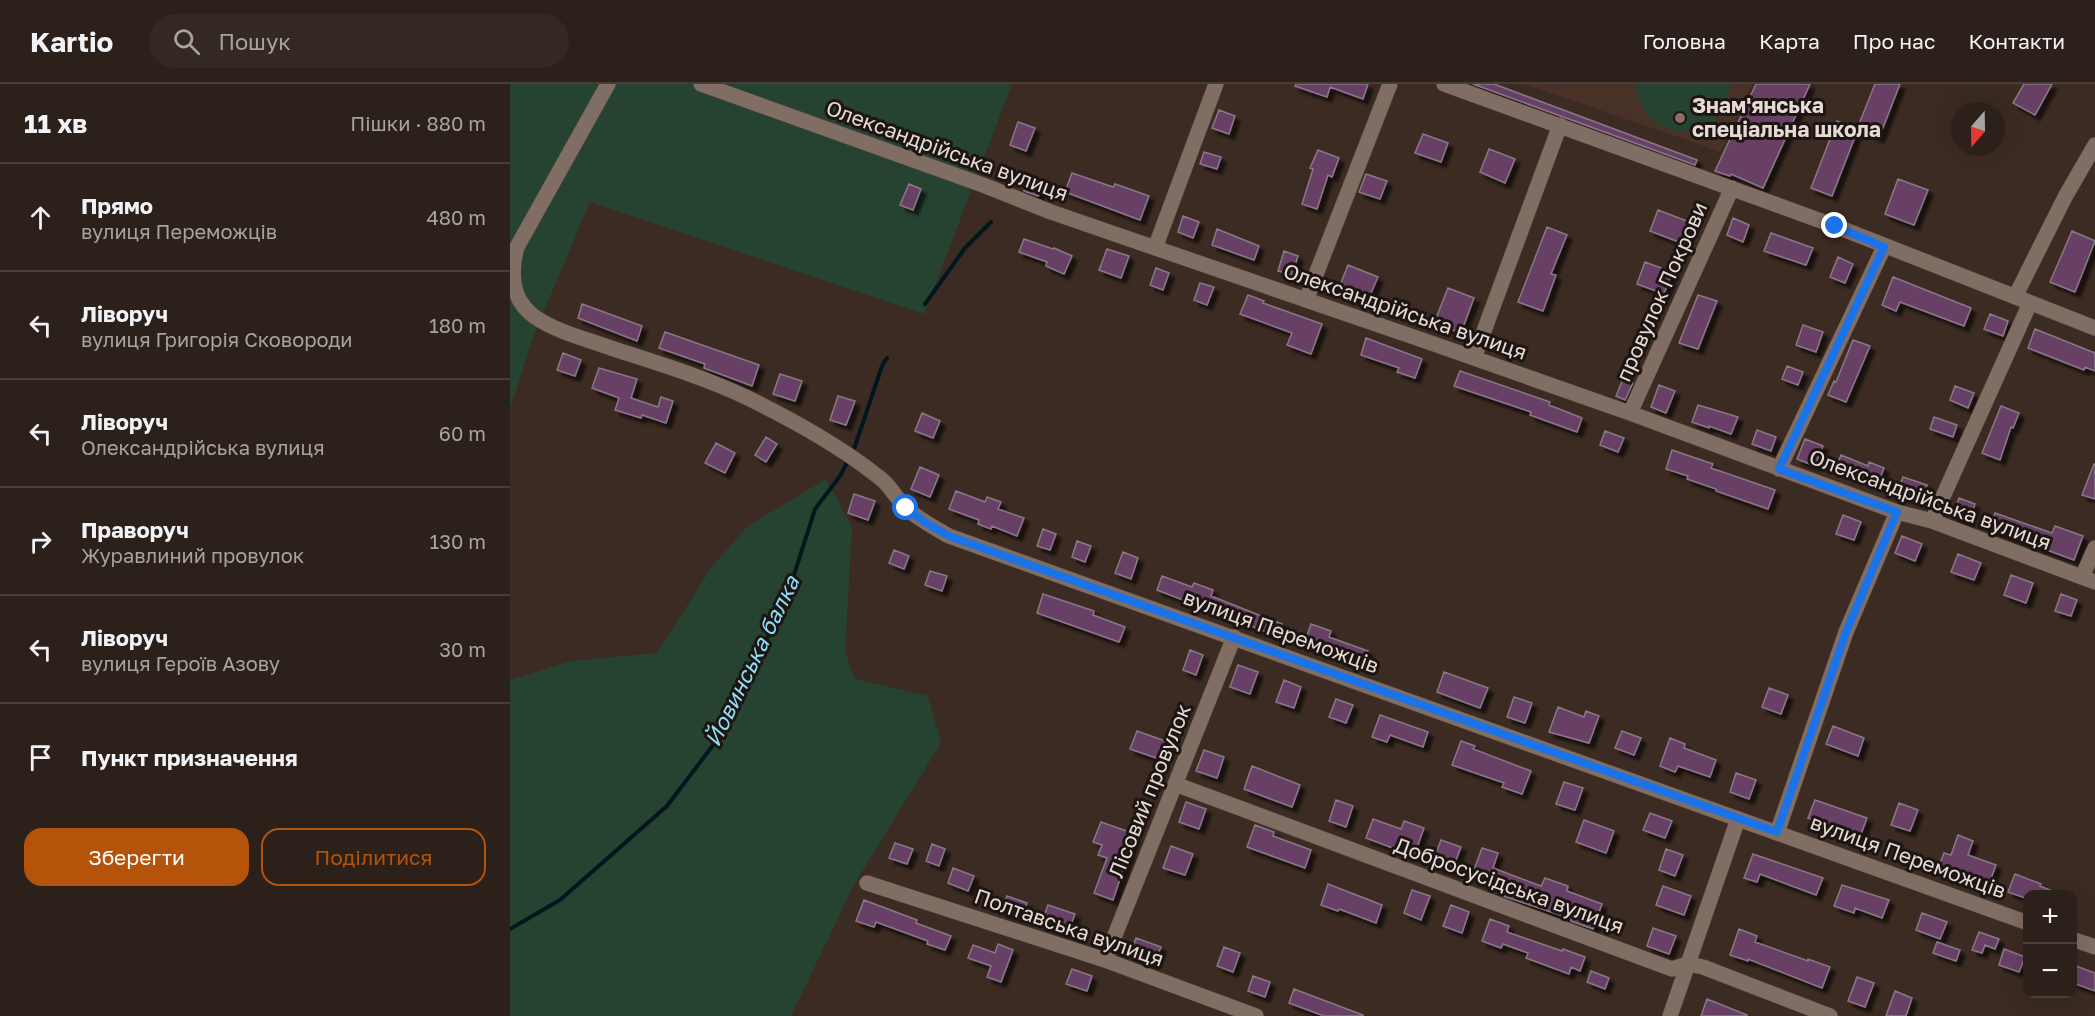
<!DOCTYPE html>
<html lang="uk">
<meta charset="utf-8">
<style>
:root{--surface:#2c201a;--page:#342823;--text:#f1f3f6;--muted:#a6a3a2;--line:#483e39;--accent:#b45309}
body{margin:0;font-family:"Golos Text",sans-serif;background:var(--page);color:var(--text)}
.controls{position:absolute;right:18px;bottom:18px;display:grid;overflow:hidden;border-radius:12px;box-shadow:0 6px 24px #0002}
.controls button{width:54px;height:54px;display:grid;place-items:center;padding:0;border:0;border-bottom:2px solid var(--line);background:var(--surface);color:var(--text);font:30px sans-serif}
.compass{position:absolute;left:1441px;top:18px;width:54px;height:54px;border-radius:50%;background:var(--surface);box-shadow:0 6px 24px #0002;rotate:200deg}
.stop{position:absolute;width:18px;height:18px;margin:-14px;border:4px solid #1a73e8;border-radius:50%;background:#fff}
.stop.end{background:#1a73e8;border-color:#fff;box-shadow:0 2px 6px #0008}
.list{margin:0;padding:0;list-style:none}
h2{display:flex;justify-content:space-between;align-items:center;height:78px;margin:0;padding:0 24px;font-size:26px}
h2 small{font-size:20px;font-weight:400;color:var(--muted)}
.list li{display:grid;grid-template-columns:39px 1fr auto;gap:18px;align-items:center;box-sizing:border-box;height:108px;padding:0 24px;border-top:2px solid var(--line)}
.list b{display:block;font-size:22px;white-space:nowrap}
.list p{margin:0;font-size:20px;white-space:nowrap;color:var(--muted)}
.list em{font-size:20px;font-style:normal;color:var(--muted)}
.actions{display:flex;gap:12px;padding:18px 24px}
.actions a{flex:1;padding:14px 0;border:2px solid var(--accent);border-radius:18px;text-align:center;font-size:21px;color:var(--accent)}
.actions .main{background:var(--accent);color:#fff}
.icon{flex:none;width:33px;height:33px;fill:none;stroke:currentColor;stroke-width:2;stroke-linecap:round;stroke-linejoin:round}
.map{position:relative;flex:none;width:1585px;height:932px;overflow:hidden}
header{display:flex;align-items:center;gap:36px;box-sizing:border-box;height:84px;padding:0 30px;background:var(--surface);border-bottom:2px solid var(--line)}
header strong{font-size:28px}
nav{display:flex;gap:33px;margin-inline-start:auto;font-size:21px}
.search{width:420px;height:54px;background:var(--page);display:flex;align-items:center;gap:15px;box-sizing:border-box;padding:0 21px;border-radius:33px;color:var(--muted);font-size:22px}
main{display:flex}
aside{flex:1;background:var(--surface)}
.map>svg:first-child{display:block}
</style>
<header>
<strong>Kartio</strong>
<div class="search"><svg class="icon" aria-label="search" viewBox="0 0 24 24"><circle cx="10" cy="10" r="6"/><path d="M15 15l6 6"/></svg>Пошук</div>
<nav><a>Головна</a><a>Карта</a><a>Про нас</a><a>Контакти</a></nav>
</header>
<main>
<aside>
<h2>11 хв<small>Пішки · 880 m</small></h2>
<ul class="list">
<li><svg class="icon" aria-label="ahead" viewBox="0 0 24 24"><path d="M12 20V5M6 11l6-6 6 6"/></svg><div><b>Прямо</b><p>вулиця Переможців</p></div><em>480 m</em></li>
<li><svg class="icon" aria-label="left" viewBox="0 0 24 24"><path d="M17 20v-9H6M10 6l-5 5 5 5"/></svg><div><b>Ліворуч</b><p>вулиця Григорія Сковороди</p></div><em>180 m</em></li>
<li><svg class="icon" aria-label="left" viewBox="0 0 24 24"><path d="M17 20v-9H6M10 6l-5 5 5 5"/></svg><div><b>Ліворуч</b><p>Олександрійська вулиця</p></div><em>60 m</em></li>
<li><svg class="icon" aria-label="right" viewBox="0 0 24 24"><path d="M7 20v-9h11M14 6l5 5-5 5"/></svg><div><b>Праворуч</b><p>Журавлиний провулок</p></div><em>130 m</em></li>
<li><svg class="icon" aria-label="left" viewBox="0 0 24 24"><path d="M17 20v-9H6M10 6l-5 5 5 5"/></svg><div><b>Ліворуч</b><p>вулиця Героїв Азову</p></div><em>30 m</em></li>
<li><svg class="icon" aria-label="arrive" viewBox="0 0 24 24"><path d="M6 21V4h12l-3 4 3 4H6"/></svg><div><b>Пункт призначення</b></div></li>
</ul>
<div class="actions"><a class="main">Зберегти</a><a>Поділитися</a></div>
</aside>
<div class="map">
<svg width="1585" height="932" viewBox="0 0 1585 932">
<defs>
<filter id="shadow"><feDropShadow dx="5" dy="5" stdDeviation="1.5" flood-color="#0009"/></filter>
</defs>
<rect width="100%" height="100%" fill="#3b2b22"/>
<path fill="#483227" d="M1015 0H1242L1211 68Z"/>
<path fill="#264331" d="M0 0H502L414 230 80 118 23 253 0 325Z
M1126 0H1221C1217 11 1214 26 1206 34 1176 65 1127 40 1126 0Z
M316 395 342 443 335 568 345 595 418 612 431 659 345 799 281 932H0V596L61 577 147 569 203 481 238 442Z"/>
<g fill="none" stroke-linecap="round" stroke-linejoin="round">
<path stroke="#02161d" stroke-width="4" d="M415 220 455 164 481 138
M343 368 372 282 377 274
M0 845 50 816 157 722 210 652 277 513 305 425 330 392 339 375"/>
</g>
<path fill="#674066" stroke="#887887" stroke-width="1.5" filter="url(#shadow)" d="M786 0H858L853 15 820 3 817 13 785 2Z
M963 0H984L1187 76 1185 81Z
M1246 0H1300L1253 104 1221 90 1220 92 1205 87Z
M1365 0H1390L1369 54 1348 45 1322 112 1301 104 1327 37 1347 45Z
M1514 0H1542L1525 31 1503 19Z
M709 26 725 32 719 50 702 44Z
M508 38 525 44 516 67 500 61Z
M913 50 938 59 931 78 905 69Z
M979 65 1005 75 995 99 970 88Z
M808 66 829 74 822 93 818 91 807 125 792 120 803 85 800 84Z
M694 68 711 73 707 85 690 80Z
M562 89 603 103 605 100 639 112 630 136 555 108Z
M856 90 877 97 870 115 849 108Z
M1388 95 1418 106 1404 141 1375 130Z
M521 96H526L532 102V106L528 112 514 107 515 100Z
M399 100 411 105 403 126 390 121Z
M1148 126 1182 139 1174 160 1140 147Z
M673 132 689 138 683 154 668 148Z
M1223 134 1239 141 1233 158 1217 151Z
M1037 143 1057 151 1041 190 1046 191 1033 227 1008 218Z
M707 145 749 162 744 176 702 161Z
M1562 147 1585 157 1565 208 1540 198Z
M1261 149 1303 164 1296 181 1254 167Z
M514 155 543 165 544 164 562 172 554 190 536 182 537 178 509 168Z
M597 165 619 172 611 194 589 186Z
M774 167 788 172 782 191 768 187Z
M1328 173 1343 180 1335 199 1320 193Z
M1135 178 1162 188 1154 210 1127 200Z
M838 181 868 193 858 216 829 204Z
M646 184 659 189 653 206 640 201Z
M1383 193 1461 224 1454 242 1390 218 1386 227 1372 221Z
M690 199 704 203 697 221 684 216Z
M938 204 964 214 951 249 924 239Z
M738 211 754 217 753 219 812 240 801 270 777 261 782 249 730 230Z
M1188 211 1207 217 1188 265 1169 259Z
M72 220 132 242 127 257 68 234Z
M1480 230 1498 237 1493 252 1474 245Z
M1293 241 1313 248 1306 268 1286 261Z
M1525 245 1585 269V287L1575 283 1574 286 1518 264Z
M155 248 249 281 242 302 194 284 195 280 149 264Z
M856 254 912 275 905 294 887 288 889 284 851 271Z
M1343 256 1360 262 1336 318 1318 311 1324 297 1326 298Z
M53 269 71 276 65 292 47 286Z
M1277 282 1293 288 1288 301 1272 295Z
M89 284 127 295 121 314 148 323 151 313 163 317 156 339 132 331 131 334 105 326 109 314 82 304Z
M950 287 1040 318 1039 321 1072 334 1067 348 1020 331 1021 328 944 302Z
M270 290 292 297 285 317 263 310Z
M1113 295 1123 299 1115 316 1106 312Z
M1149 301 1165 307 1156 329 1141 323Z
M1445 302 1464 309 1458 324 1440 316Z
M328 312 345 317 336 341 320 336Z
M1188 321 1228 333 1221 350 1199 342V344L1182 338Z
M1491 322 1509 329 1503 344 1501 343 1490 376 1472 369Z
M412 329 430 337 423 354 405 347Z
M1424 333 1447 341 1443 353 1420 345Z
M1247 346 1266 353 1261 367 1242 360Z
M1095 347 1114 354 1108 368 1090 361Z
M256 353 267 360 256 378 245 371Z
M1295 355 1313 362 1305 382 1287 375Z
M206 359 225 369 215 389 195 379Z
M1162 366 1203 380 1201 384 1265 406 1258 425 1206 407V405L1177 395 1178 392 1156 385Z
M1331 371 1358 382 1359 378 1374 384 1368 400 1346 391 1345 394 1325 386Z
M1584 380H1585V415L1572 411Z
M410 383 429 391 420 413 401 405Z
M1393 393 1417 401 1412 418 1387 409Z
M446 407 475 418 477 413 491 418 488 425 514 434 507 452 482 442 481 445 468 440 469 436 439 425Z
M344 410 365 417 358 436 338 429Z
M1449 414 1465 420 1459 438 1443 432Z
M1485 429 1542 449 1545 442 1573 452 1564 476 1480 445Z
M1333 431 1351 438 1344 456 1326 450Z
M533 445 546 450 540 466 527 462Z
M1392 452 1412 460 1405 477 1385 469Z
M567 457 581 462 575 478 562 473Z
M384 466 399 472 394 485 379 479Z
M613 468 628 474 621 495 605 489Z
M1448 470 1471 479 1464 496 1441 488Z
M420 487 437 492 432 507 415 501Z
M1501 491 1523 499 1516 519 1494 511Z
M652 492 682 503 684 499 703 506 701 512 772 540 767 552 647 506Z
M533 510 584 527 583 531 615 543 609 558 527 529Z
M1551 510 1567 516 1561 532 1545 527Z
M801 540 821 547 819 553 858 567 853 580 794 560Z
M680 566 693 571 686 591 673 586Z
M728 581 748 588 740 610 720 603Z
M934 588 978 604 970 624 927 608Z
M774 596 791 603 784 624 766 618Z
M1259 604 1278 611 1271 630 1252 623Z
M1004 613 1022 619 1015 639 997 633Z
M826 615 843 621 836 639 819 633Z
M1048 623 1074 633 1076 627 1089 632 1079 659 1039 648Z
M870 631 918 648 913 663 880 651 877 658 862 653Z
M1323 642 1354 654 1348 672 1316 660Z
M627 647 658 658 652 676 620 665Z
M1112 647 1131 654 1124 671 1105 664Z
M1160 654 1175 660 1174 664 1206 676 1200 693 1168 682 1165 688 1150 682Z
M951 657 965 662 963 665 1021 687 1012 710 992 703 994 699 942 681Z
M694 666 714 673 707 694 686 687Z
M742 682 790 701 782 723 734 705Z
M1226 689 1246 696 1239 715 1220 708Z
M1054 698 1073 704 1065 726 1046 720Z
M826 716 843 722 836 743 819 737Z
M1305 716 1357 734 1350 753 1298 734Z
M676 718 696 725 689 745 669 738Z
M1389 719 1408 726 1400 747 1381 741Z
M1140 729 1162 737 1155 754 1133 746Z
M863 735 891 745 894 737 914 744 904 772 856 754Z
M1074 736 1104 747 1096 769 1066 758Z
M591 738 625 750 603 816 584 809 597 774 588 771 592 761 583 758Z
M745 741 764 748 763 752 801 766 795 784 737 763Z
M1448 751 1463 757 1458 771 1486 781 1479 800 1428 784 1434 769 1441 771Z
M931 756 951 763 942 787 922 780Z
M385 759 403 765 397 780 379 774Z
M422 760 435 765 429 782 416 777Z
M661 762 683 770 675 791 653 784Z
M972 764 988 769 983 784 1031 802 1035 794 1058 802 1057 807 1092 820 1083 845 1061 837 1062 835 990 811 992 805 961 794Z
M1156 765 1173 771 1165 792 1149 786Z
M1243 770 1313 794 1306 811 1250 790 1247 798 1234 794Z
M443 784 464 792 458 807 438 799Z
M1505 790 1531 800 1530 802 1549 810H1518V815L1498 808Z
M818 800 872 821 866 839 829 825 828 827 811 821Z
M1332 801 1379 816 1372 834 1345 824 1344 829 1324 822Z
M1153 802 1181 812 1174 831 1146 821Z
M902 806 920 812 911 836 894 829Z
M497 812 517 819 511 834 491 827Z
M354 816 407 836 406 839 441 852 435 866 417 860 418 857 366 838 364 843 346 837Z
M538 821 565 830 558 849 531 840Z
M941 821 959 828 952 849 933 842Z
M1412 829 1437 838 1430 855 1406 846Z
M980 835 999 842 997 848 1052 867 1053 865 1075 873 1070 887 1061 883 1059 890 1016 874 1018 869 993 860 991 864 972 857Z
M1143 844 1166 852 1159 870 1137 862Z
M1229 845 1247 852 1245 858 1298 877V875L1320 883 1312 904 1238 875V877L1220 871Z
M1469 848 1489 855 1485 865 1475 861 1472 869 1462 866Z
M626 854 651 863 644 880 620 871Z
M1427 858 1450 866 1446 877 1423 869Z
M488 860 503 866 491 898 477 893 481 882 458 874 463 861 485 869Z
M714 863 730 869 723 888 707 882Z
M1494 865 1515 873 1509 888 1489 881Z
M1563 881 1585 889V907L1563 899Z
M562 885 582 892 577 907 556 900Z
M1081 887 1099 894 1095 905 1077 898Z
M743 892 760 898 755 913 738 907Z
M1347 893 1364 899 1355 923 1338 917Z
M784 905 853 931V932H814L779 919Z
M1385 907 1402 914 1396 932H1376Z
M1197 915 1237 931V932H1191Z"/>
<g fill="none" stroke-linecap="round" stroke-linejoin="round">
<defs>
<path id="minor" d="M191 0 473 101 541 128 924 260 1120 329 1387 428 1422 437 1585 498
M934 0 1325 142 1585 244
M645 164 706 0
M1505 213 1555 113 1585 61
M796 216 880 0
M964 274 1050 41
M1120 329 1222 104
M1269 385 1374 163
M1422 437 1520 219
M1572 493 1585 464
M665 700 1162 885 1178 880 1193 883 1320 932
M1267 749 1336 548 1387 428
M357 799 595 876 746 932
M595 876 724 553
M1160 932 1228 735"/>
<path id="tertiary" d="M98 0 7 163C0 189 1 216 25 233 47 248 76 255 101 264 147 279 194 293 238 314 284 337 330 362 370 394 381 402 387 416 397 425 410 436 425 444 439 452L1518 839
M1562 855 1585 863"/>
</defs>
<use href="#minor" stroke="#554740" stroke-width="16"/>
<use href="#tertiary" stroke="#554740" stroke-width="16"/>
<use href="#minor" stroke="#806d63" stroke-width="15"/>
<use href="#tertiary" stroke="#806d63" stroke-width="15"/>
</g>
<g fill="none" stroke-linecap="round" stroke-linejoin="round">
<path stroke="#1a73e8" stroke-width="8" d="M396 424 416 439 439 452 1267 748 1336 548 1387 428 1269 385 1374 163 1325 142"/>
</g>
<circle fill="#8d6e63" stroke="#1d1511" stroke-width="2" cx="1170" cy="34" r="6"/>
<g text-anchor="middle" stroke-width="6" stroke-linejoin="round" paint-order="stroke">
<g font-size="21" font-weight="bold" fill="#e5dad5" stroke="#1d1511" text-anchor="start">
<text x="1182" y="29">Знам'янська<tspan x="1182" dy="24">спеціальна школа</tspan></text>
</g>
<g font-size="21" fill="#e5dad5" stroke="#1d1511">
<text transform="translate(437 67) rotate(20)" y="7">Олександрійська вулиця</text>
<text transform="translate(1152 208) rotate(-66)" y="7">провулок Покрови</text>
<text transform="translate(895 228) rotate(19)" y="7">Олександрійська вулиця</text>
<text transform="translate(1420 416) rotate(20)" y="7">Олександрійська вулиця</text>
<text transform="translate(771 548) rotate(20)" y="7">вулиця Переможців</text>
<text transform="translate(640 707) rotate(-68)" y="7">Лісовий провулок</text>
<text transform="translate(1398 773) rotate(20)" y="7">вулиця Переможців</text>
<text transform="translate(999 802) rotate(20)" y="7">Добросусідська вулиця</text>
<text transform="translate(559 844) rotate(19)" y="7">Полтавська вулиця</text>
</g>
<g font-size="22" font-style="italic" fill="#8eddf9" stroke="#1d1511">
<text transform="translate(242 577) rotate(-64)" y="8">Йовинська балка</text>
</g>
</g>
</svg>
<div class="controls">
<button>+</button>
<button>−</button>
</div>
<svg class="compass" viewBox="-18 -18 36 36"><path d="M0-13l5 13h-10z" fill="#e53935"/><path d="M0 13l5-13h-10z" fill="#a6a3a2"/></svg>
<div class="stop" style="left:396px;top:424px"></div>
<div class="stop end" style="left:1325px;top:142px"></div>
</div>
</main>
